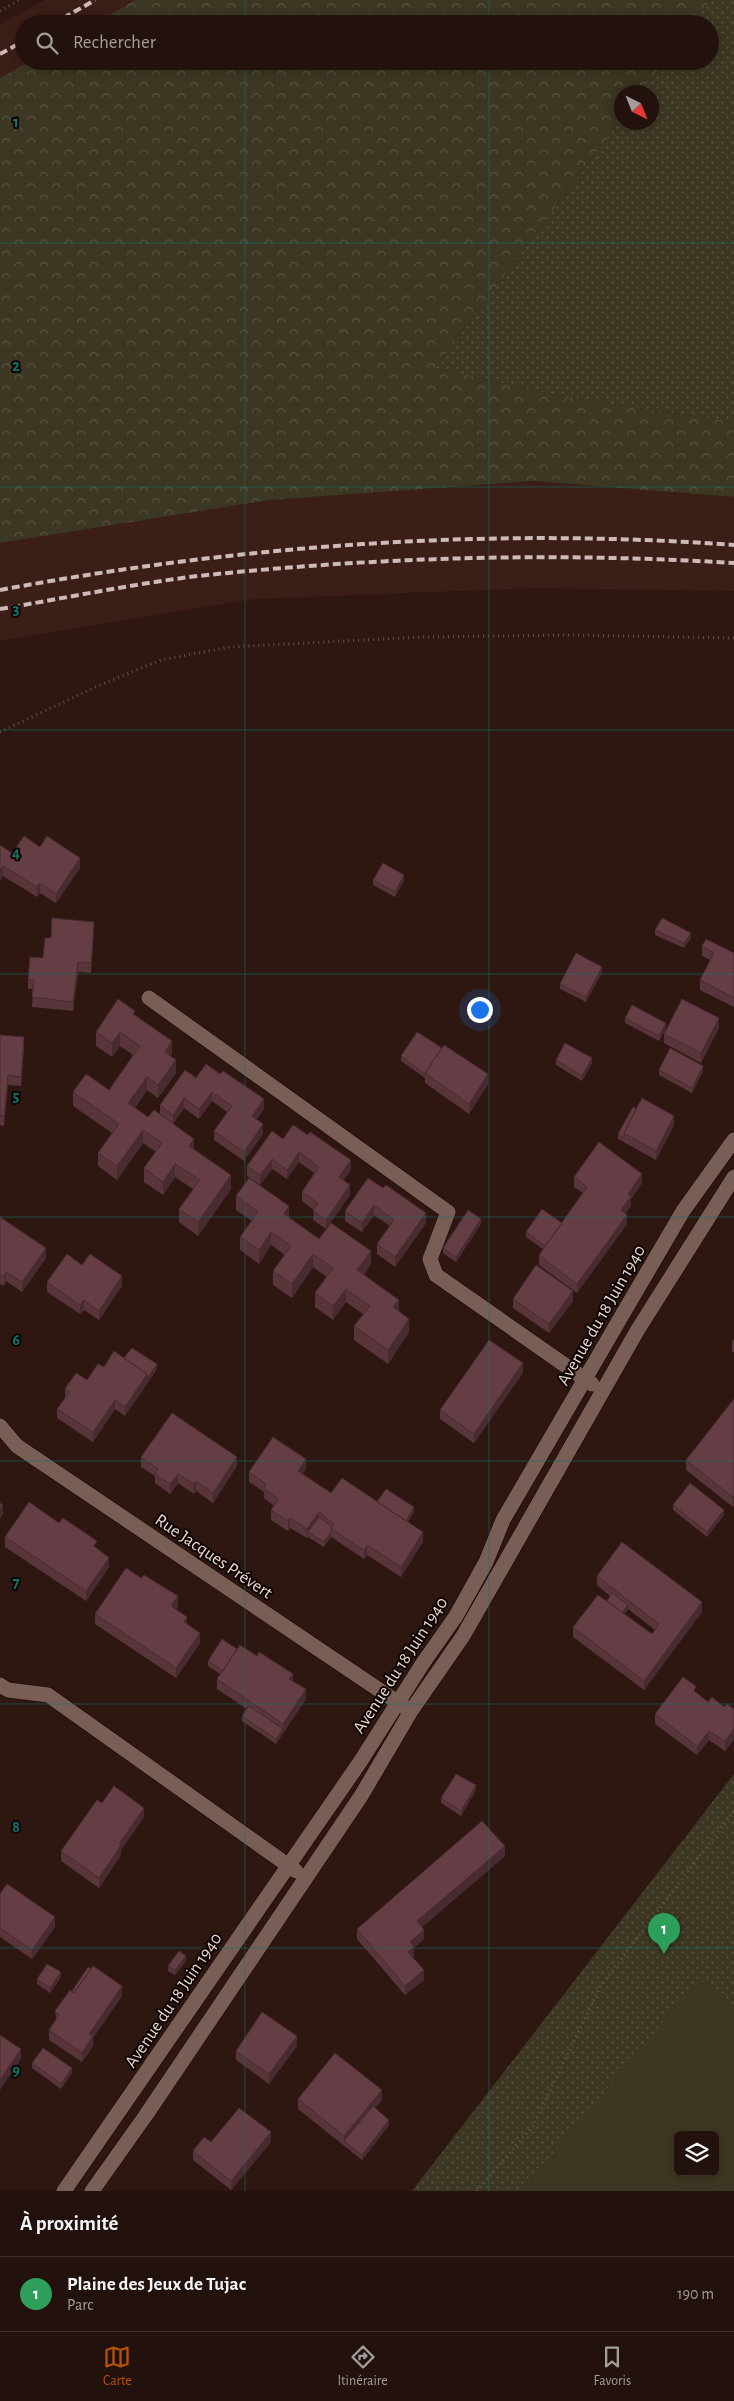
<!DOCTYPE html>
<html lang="fr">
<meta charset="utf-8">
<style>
:root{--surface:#22110c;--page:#2a1a15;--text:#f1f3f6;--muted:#a29d9d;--line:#3f312d;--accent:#b45309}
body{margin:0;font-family:"Alegreya Sans",sans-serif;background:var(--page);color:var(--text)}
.controls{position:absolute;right:15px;bottom:15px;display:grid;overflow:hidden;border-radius:8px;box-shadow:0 2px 12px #0003}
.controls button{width:45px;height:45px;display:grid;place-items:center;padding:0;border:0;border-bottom:1px solid var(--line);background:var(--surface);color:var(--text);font:25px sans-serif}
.compass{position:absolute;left:614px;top:85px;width:45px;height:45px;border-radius:50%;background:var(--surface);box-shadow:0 2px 12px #0003;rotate:137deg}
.you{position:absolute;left:479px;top:1009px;width:18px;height:18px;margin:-12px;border:4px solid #fff;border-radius:50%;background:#1a73e8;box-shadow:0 0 0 8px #1a73e833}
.badge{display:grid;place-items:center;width:32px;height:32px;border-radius:50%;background:var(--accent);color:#fff;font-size:16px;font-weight:700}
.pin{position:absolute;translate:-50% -41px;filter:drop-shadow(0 1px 2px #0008)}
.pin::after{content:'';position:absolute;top:26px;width:18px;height:15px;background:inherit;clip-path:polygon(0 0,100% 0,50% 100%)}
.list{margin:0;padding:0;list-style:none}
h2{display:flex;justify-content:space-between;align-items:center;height:65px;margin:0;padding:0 20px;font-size:21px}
h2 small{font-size:16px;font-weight:400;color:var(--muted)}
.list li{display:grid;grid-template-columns:32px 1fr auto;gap:15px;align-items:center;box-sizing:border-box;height:75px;padding:0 20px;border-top:1px solid var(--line)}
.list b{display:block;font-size:19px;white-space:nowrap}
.list p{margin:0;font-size:16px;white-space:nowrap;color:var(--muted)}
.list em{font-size:16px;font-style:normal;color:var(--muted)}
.icon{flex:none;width:28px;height:28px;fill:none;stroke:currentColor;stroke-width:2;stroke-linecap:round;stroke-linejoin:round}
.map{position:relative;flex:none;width:734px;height:2191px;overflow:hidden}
.search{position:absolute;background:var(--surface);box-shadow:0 2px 12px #0003;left:15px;right:15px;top:15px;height:55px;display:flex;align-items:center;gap:12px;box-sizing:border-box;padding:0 18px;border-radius:28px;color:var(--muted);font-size:19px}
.sheet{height:140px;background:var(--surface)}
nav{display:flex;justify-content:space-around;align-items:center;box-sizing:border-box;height:70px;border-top:1px solid var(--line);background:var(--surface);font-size:14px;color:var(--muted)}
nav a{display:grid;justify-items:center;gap:2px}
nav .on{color:var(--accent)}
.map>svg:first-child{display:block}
</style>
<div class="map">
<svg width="734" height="2191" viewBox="0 0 734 2191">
<defs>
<pattern id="grass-dots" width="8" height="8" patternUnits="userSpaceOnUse" patternTransform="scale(1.25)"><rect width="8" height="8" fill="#3c3722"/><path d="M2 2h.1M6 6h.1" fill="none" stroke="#585341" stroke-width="1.8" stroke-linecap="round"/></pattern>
<pattern id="forest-crowns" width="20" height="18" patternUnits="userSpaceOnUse" patternTransform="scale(1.25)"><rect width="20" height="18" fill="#3c3722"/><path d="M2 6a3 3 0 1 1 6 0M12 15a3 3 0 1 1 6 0" fill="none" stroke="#585341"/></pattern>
</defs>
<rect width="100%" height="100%" fill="#2d1710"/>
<path fill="#3b1e16" d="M44 0H135L94 24H24V61H30L0 78V25Z
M533 481 734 497V591L538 588 254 599 0 641V543L270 500Z"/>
<path fill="url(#grass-dots)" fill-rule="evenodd" d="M710 0H734V422L565 397 435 368 621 119 622 122H652V92H641L665 61H710V24H693Z
M734 1774V2191H412ZM678 2135H715V2172H678Z"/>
<path fill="url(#forest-crowns)" d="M135 0H710L693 24H94Z
M30 61H665L641 92H622L621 119 435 368 565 397 734 422V497L533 481 270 500 0 543V78Z"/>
<path fill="#3c3722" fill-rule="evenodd" d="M699 1979 734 2008V2191H521ZM678 2135H715V2172H678Z"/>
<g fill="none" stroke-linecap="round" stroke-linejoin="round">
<defs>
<path id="minor" d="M149 998 448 1212 430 1259 436 1275 592 1384
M0 1426 17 1446 406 1708
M0 1685 8 1690 48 1695 296 1871
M64 2191 360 1762 423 1663 456 1616 486 1562 503 1520 621 1317 683 1211 734 1140
M92 2191 146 2115 361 1796 411 1711 463 1636 637 1331 734 1177"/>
</defs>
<use href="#minor" stroke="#140301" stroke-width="16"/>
<path stroke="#67534c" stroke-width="3" stroke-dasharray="1 4" stroke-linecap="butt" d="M0 11 19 0
M0 732 100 685 161 660 230 647 422 637 570 635 734 638
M477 2191 533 2126 600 1987 734 1811"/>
<use href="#minor" stroke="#795e56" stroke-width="15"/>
<path stroke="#ccbbb6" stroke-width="4" stroke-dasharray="8 4" stroke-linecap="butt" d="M53 24 95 0
M0 54 24 41
M0 590C242 545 488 527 734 545
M0 609C66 598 132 584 198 576 376 557 555 552 734 563"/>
</g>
<path fill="#57353b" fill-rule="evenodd" d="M0 845 12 853 40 847 80 868 56 903 40 893 37 897 3 876 0 881Z
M373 880H404L395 897 373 885Z
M655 930 691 938 684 948 655 935Z
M94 931 91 973 78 972 73 1011 32 1007 33 989H28V980L43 958 51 938Z
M702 946 734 953V1007L700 990V980L710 960 702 956Z
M602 972 586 1002 560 989V984Z
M135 1015 172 1054 171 1056 176 1073 158 1098 147 1090 135 1108 148 1117 160 1115V1105L196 1078 264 1109 256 1120 263 1134 244 1161 214 1140V1131L227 1112 212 1101 199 1119 184 1108 173 1124 194 1150 231 1189 198 1236 179 1222V1209L193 1189 175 1177 163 1195 144 1182V1168L156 1152 143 1143 117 1180 98 1166V1153L112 1133 73 1106V1092L109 1090 133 1055 120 1046 112 1057 96 1046V1032Z
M625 1018 666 1028 659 1041 625 1023Z
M719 1028 701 1063 664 1043V1034Z
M0 1035 24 1047 21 1086 8 1085 4 1126 0 1125Z
M401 1056 488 1084 469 1114 425 1083V1078L401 1061Z
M556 1060 592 1063 582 1081 556 1065Z
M659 1070 703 1071 692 1093 659 1075Z
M674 1125 656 1160 618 1139V1134Z
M283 1139 351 1170 343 1180 350 1195 326 1229 313 1220 314 1210 302 1201V1192L314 1173 299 1162 287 1179 272 1169 260 1185 247 1176V1166Z
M574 1177 642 1183 631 1199V1206L625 1214 627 1224 577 1293 539 1265V1255L543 1249 526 1237V1232L562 1223 583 1193 574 1187Z
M368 1178 426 1223 395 1267 377 1254V1244L390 1226 374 1215 362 1232 345 1221V1211Z
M236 1196 289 1218 319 1239 371 1264 364 1275 399 1311 409 1332 388 1364 354 1340V1326L363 1314 346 1302 333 1320 315 1307V1293L327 1277 313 1267 292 1298 273 1285V1271L285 1255 271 1245 259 1264 240 1250V1237L252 1221 236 1210Z
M0 1217 46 1258 22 1292 6 1281 4 1286 0 1284Z
M481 1224 456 1262 443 1253V1248Z
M82 1265 122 1286 99 1320 84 1310 80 1314 47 1292V1282Z
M513 1299 573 1301 549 1333 513 1308Z
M734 1339V1353L732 1351V1341Z
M124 1358 157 1369 125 1416 115 1409 93 1442 57 1418V1409L65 1398V1389L87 1380 104 1367Z
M523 1373 474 1443 440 1419V1410Z
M734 1399 733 1507 686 1470V1460Z
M141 1457 237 1466 213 1503 196 1491 194 1494 178 1483 170 1494 155 1483V1476L141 1467Z
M306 1469 302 1474 331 1493 377 1502 414 1512 408 1522 423 1542 401 1577 367 1555 364 1559 331 1537 324 1547 308 1537 307 1538 290 1528 288 1531 271 1520V1510L274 1506 264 1498V1492L249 1482V1472Z
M673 1505 724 1515 707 1537 673 1510Z
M5 1537 97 1548 109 1567 86 1601 5 1547Z
M597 1576 702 1612 644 1690 573 1637V1627L607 1601 610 1596 597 1585ZM628 1609 655 1630 652 1634 625 1614Z
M178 1606 176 1609 200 1643 176 1678 95 1624V1614Z
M208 1661 293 1681 306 1699 276 1744 242 1721V1716L247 1709 217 1689V1679L220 1674 208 1666Z
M696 1692 708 1702 734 1709V1739L725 1751 709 1740 697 1755 655 1724V1714Z
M476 1790 461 1816 441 1803V1798Z
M102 1803 144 1817 121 1850V1855L99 1888 61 1861V1851Z
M505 1856 422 1927 424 1939 414 1948V1957L413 1958 424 1980 405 1995 357 1939V1929Z
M0 1894 55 1927 32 1959 0 1937Z
M186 1961 175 1975 168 1971V1966Z
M61 1977 50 1993 37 1984V1979Z
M72 1991 122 1996 93 2038V2046L82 2062 49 2040V2030L56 2020 55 2011Z
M297 2046 269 2084 236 2060V2051Z
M32 2063 72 2073 61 2089 32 2068Z
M298 2099 382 2100 375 2108 389 2125 362 2160 298 2109Z
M211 2142H271L231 2190 193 2160V2151Z"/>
<path fill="#472b30" d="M80 858V868L56 903V894Z
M3 866V876L0 881V871Z
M404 875V880L395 897V892Z
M40 883V893L37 897V887Z
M94 922V931L91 973V963Z
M691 933V938L684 948V943Z
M78 962V972L73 1011V1002Z
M602 967V972L586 1002V997Z
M719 1018V1028L701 1063V1053Z
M666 1023V1028L659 1041V1036Z
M120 1032V1046L112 1057V1043Z
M24 1037V1047L21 1086V1077Z
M172 1041V1054L165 1065V1052Z
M592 1058V1063L582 1081V1076Z
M176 1060V1073L158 1098V1085Z
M703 1066V1071L692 1093V1088Z
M488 1074V1084L469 1114V1104Z
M8 1075V1085L4 1126V1116Z
M147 1077V1090L128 1117V1103Z
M212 1092V1101L199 1119V1109Z
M184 1098V1108L173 1124V1115Z
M264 1099V1109L252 1126V1116Z
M674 1116V1125L656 1160V1151Z
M263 1124V1134L244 1161V1152Z
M143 1130V1143L117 1180V1166Z
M194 1139V1152L189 1146Z
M299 1152V1162L287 1179V1170Z
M272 1159V1169L260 1185V1175Z
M351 1160V1170L339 1187V1177Z
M175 1164V1177L163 1195V1182Z
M642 1174V1183L631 1199V1206L621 1220V1210L628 1194Z
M231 1175V1189L198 1236V1222Z
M350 1185V1195L326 1229V1220Z
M374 1205V1215L362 1232V1223Z
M289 1206V1220L284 1214Z
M426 1213V1223L395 1267V1257Z
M627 1215V1224L577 1293V1284Z
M481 1219V1224L456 1262V1257Z
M271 1232V1245L259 1264V1250Z
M46 1248V1258L22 1292V1282Z
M371 1251V1264L357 1284V1270Z
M313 1254V1267L292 1298V1284Z
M6 1272V1281L4 1286V1277Z
M122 1276V1286L99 1320V1311Z
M346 1289V1302L333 1320V1306Z
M573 1291V1301L549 1333V1324Z
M84 1300V1310L80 1314V1305Z
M399 1300V1313L393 1307Z
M409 1319V1332L388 1364V1350Z
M523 1363V1373L474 1443V1434Z
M157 1364V1369L125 1416V1407L147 1374Z
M115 1400V1409L93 1442V1432Z
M237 1457V1466L213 1503V1493Z
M306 1459V1469L298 1481V1471Z
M178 1474V1483L170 1494V1484Z
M196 1481V1491L194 1494V1484Z
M734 1496V1505L733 1507V1497Z
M3 1505V1514L0 1519V1509Z
M414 1507V1512L403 1529V1524Z
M724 1510V1515L707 1537V1532Z
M319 1512V1522L308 1532V1537L307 1538V1529Z
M290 1518V1528L288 1531V1521Z
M331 1532V1537L324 1547V1542Z
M423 1532V1542L401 1577V1567Z
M367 1545V1555L364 1559V1550Z
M109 1558V1567L86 1601V1591Z
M178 1596V1606L171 1616V1606Z
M702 1602V1612L644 1690V1681Z
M628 1605V1610L620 1620V1615Z
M187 1617V1627L184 1622Z
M200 1633V1643L176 1678V1668Z
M293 1674V1684L289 1679Z
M306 1689V1699L276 1744V1739L283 1729V1724Z
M734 1729V1739L725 1751V1741Z
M709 1731V1740L697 1755V1746Z
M476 1785V1790L461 1816V1811Z
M144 1808V1817L121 1850V1855L99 1888V1878L119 1844Z
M505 1846V1856L417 1931V1921Z
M55 1917V1927L32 1959V1950Z
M424 1930V1939L414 1948V1957L408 1962V1952L410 1942Z
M186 1956V1961L175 1975V1970Z
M424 1970V1980L405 1995V1986Z
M61 1972V1977L50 1993V1988Z
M122 1986V1996L93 2038V2046L82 2062V2053L89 2034Z
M297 2036V2046L269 2084V2074Z
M21 2049V2059L0 2090V2080Z
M72 2068V2073L61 2089V2084Z
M382 2090V2100L346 2143 344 2141V2136Z
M389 2120V2125L362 2160V2155Z
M271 2132V2142L231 2190V2181Z"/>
<path fill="#653e45" stroke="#472b30" d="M24 836 40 847 47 836 80 858 56 894 40 883 37 887 3 866 0 871V845L12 853Z
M383 863 404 875 395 892 373 880Z
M52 918 94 922 91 963 78 962 73 1002 32 997 34 980H28L30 957 43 958 45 938H51Z
M662 918 691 933 684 943 655 930Z
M706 939 734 953V998L700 980 714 953 702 946Z
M576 953 602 967 586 997 560 984Z
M118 999 135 1011 133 1014 172 1041 165 1052 176 1060 158 1085 147 1077 128 1103 148 1117 154 1110 194 1139 189 1146 231 1175 198 1222 179 1209 200 1180 175 1164 163 1182 144 1168 162 1143 143 1130 117 1166 98 1153 119 1124 73 1092 86 1074 109 1090 140 1046 120 1032 112 1043 96 1032Z
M682 999 719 1018 701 1053 664 1034Z
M632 1005 666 1023 659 1036 625 1018Z
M417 1032 442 1048 425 1073 426 1075 401 1056Z
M0 1035 24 1037 21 1077 8 1075 4 1116H0Z
M565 1043 592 1058 582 1076 556 1060Z
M444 1045 488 1074 469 1104 425 1073Z
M670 1048 703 1066 692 1088 659 1070Z
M206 1064 220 1074 223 1071 264 1099 252 1116 263 1124 244 1152 214 1131 232 1106 212 1092 199 1109 184 1098 173 1115 160 1105 185 1070 196 1078Z
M642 1098 674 1116 656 1151 624 1133Z
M633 1107 636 1109 624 1133V1138L618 1134Z
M293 1125 308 1135 310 1132 351 1160 339 1177 350 1185 326 1220 313 1211 318 1203 302 1192 319 1167 299 1152 287 1170 272 1159 260 1175 247 1166 272 1131 283 1139Z
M599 1142 642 1174 628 1194 631 1196 621 1210 627 1215 577 1284 539 1255 587 1187 574 1177Z
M249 1178 289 1206 284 1214 319 1239 331 1223 371 1251 357 1270 399 1300 393 1307 409 1319 388 1350 354 1326 370 1306 346 1289 333 1306 315 1293 333 1268 313 1254 292 1284 273 1271 291 1246 271 1232 259 1250 240 1237 258 1212 236 1196Z
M368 1178 383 1188 386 1185 426 1213 395 1257 377 1244 394 1220 374 1205 362 1223 345 1211Z
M542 1209 562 1223 545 1246 526 1232Z
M468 1210 481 1219 456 1257 443 1248Z
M0 1217 46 1248 22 1282 6 1272 4 1277 0 1274Z
M67 1254 82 1265 90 1254 122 1276 99 1311 84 1300 80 1305 47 1282Z
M536 1265 573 1291 549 1324 513 1299Z
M489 1340 523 1363 474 1434 440 1410Z
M132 1348 157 1364 147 1378V1374L124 1358Z
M114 1351 147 1374 125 1407 115 1400 93 1432 57 1409 70 1392 65 1389 76 1373 87 1380 98 1364 104 1367Z
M734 1399V1496L733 1497 686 1460Z
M172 1413 237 1457 213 1493 196 1481 194 1484 178 1474 170 1484 155 1474 158 1469 141 1457Z
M273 1437 306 1459 298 1471 331 1493 342 1478 423 1532 401 1567 367 1545 364 1550 348 1540 331 1528 334 1524 319 1512 307 1529 290 1518 288 1521 271 1510 279 1499 264 1489 266 1484 249 1472Z
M690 1483 724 1510 707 1532 673 1505Z
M386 1489 414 1507 406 1521 377 1502Z
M29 1502 59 1523 63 1518 97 1541 94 1546 109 1558 86 1591 5 1537Z
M0 1503 3 1505 0 1509Z
M319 1517 332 1527 331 1528V1532L324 1542 308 1532Z
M622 1542 702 1602 644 1681 573 1627 598 1595 652 1634 659 1624 597 1576Z
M126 1568 141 1578 144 1575 178 1596 171 1606 187 1617 184 1622 200 1633 176 1668 95 1614Z
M612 1593 628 1605 622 1612 607 1601Z
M222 1639 237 1649 223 1671 208 1661Z
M240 1645 257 1656 259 1652 293 1674 289 1679 306 1689 283 1724 217 1679Z
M683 1677 696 1686 694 1691 708 1702 712 1697 724 1707 727 1704 734 1709V1729L725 1741 709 1731 697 1746 655 1714Z
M249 1706 283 1729 276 1739 242 1716Z
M456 1774 476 1785 461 1811 441 1798Z
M114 1786 144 1808 119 1844 121 1845 99 1878 61 1851 97 1800 102 1803Z
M482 1821 505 1846 417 1921 424 1930 410 1942 414 1947 408 1952 424 1970 405 1986 357 1929Z
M7 1884 55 1917 32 1950 0 1928V1894Z
M179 1951 186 1956 175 1970 168 1966Z
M47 1964 61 1972 50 1988 37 1979Z
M93 1966 122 1986 89 2034 93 2036 82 2053 49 2030 59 2015 55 2011 70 1990 74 1993Z
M88 1967 91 1969 74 1993 72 1991Z
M262 2012 297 2036 269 2074 236 2051Z
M0 2035 21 2049 0 2080Z
M43 2048 72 2068 61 2084 32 2063Z
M335 2053 382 2090 344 2136 298 2099Z
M373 2106 389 2120 362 2155 344 2141Z
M239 2108 271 2132 231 2181 193 2151 204 2137 211 2142Z"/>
<path fill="none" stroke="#0f766e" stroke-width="1" stroke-opacity="0.55" d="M245 0V24M489 0V24M245 61V2191M489 61V2191M0 243H734M0 487H734M0 730H734M0 974H734M0 1217H734M0 1461H734M0 1704H734M0 1948H734"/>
<g text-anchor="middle" stroke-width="4" stroke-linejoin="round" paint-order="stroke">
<g font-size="18" fill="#e7d7d2" stroke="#0e0504">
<text transform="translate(601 1315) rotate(-60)" y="6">Avenue du 18 Juin 1940</text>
<text transform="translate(214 1556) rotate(34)" y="6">Rue Jacques Prévert</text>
<text transform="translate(400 1665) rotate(-57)" y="6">Avenue du 18 Juin 1940</text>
<text transform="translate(173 2000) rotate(-56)" y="6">Avenue du 18 Juin 1940</text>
</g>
</g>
<g font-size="16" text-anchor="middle" font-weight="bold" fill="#0f766e" stroke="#0e0504" stroke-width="4" stroke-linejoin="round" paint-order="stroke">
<text x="16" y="127">1</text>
<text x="16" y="371">2</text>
<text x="16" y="614">3</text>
<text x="16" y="858">4</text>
<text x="16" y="1101">5</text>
<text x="16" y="1345">6</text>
<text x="16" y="1588">7</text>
<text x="16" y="1832">8</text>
<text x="16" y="2075">9</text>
</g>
</svg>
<div class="controls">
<button><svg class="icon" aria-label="layers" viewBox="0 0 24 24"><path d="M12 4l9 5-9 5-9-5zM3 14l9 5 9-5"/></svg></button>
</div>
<svg class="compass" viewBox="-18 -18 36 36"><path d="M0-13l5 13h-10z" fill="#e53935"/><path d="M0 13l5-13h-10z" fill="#a29d9d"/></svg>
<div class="you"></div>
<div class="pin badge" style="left:664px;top:1954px;background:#2e9e5b">1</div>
<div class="search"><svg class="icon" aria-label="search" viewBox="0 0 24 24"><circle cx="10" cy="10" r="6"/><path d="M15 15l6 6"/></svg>Rechercher</div>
</div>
<section class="sheet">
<h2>À proximité<small></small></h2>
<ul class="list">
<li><span class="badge" style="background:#2e9e5b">1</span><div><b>Plaine des Jeux de Tujac</b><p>Parc</p></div><em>190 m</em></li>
</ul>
</section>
<nav>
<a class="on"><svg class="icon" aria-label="map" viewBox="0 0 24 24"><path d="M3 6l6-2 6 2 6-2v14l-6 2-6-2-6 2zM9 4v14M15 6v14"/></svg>Carte</a>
<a><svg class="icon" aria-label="directions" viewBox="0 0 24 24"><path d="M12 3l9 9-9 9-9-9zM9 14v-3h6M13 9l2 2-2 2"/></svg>Itinéraire</a>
<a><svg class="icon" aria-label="saved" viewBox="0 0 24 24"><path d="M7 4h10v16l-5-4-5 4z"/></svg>Favoris</a>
</nav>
